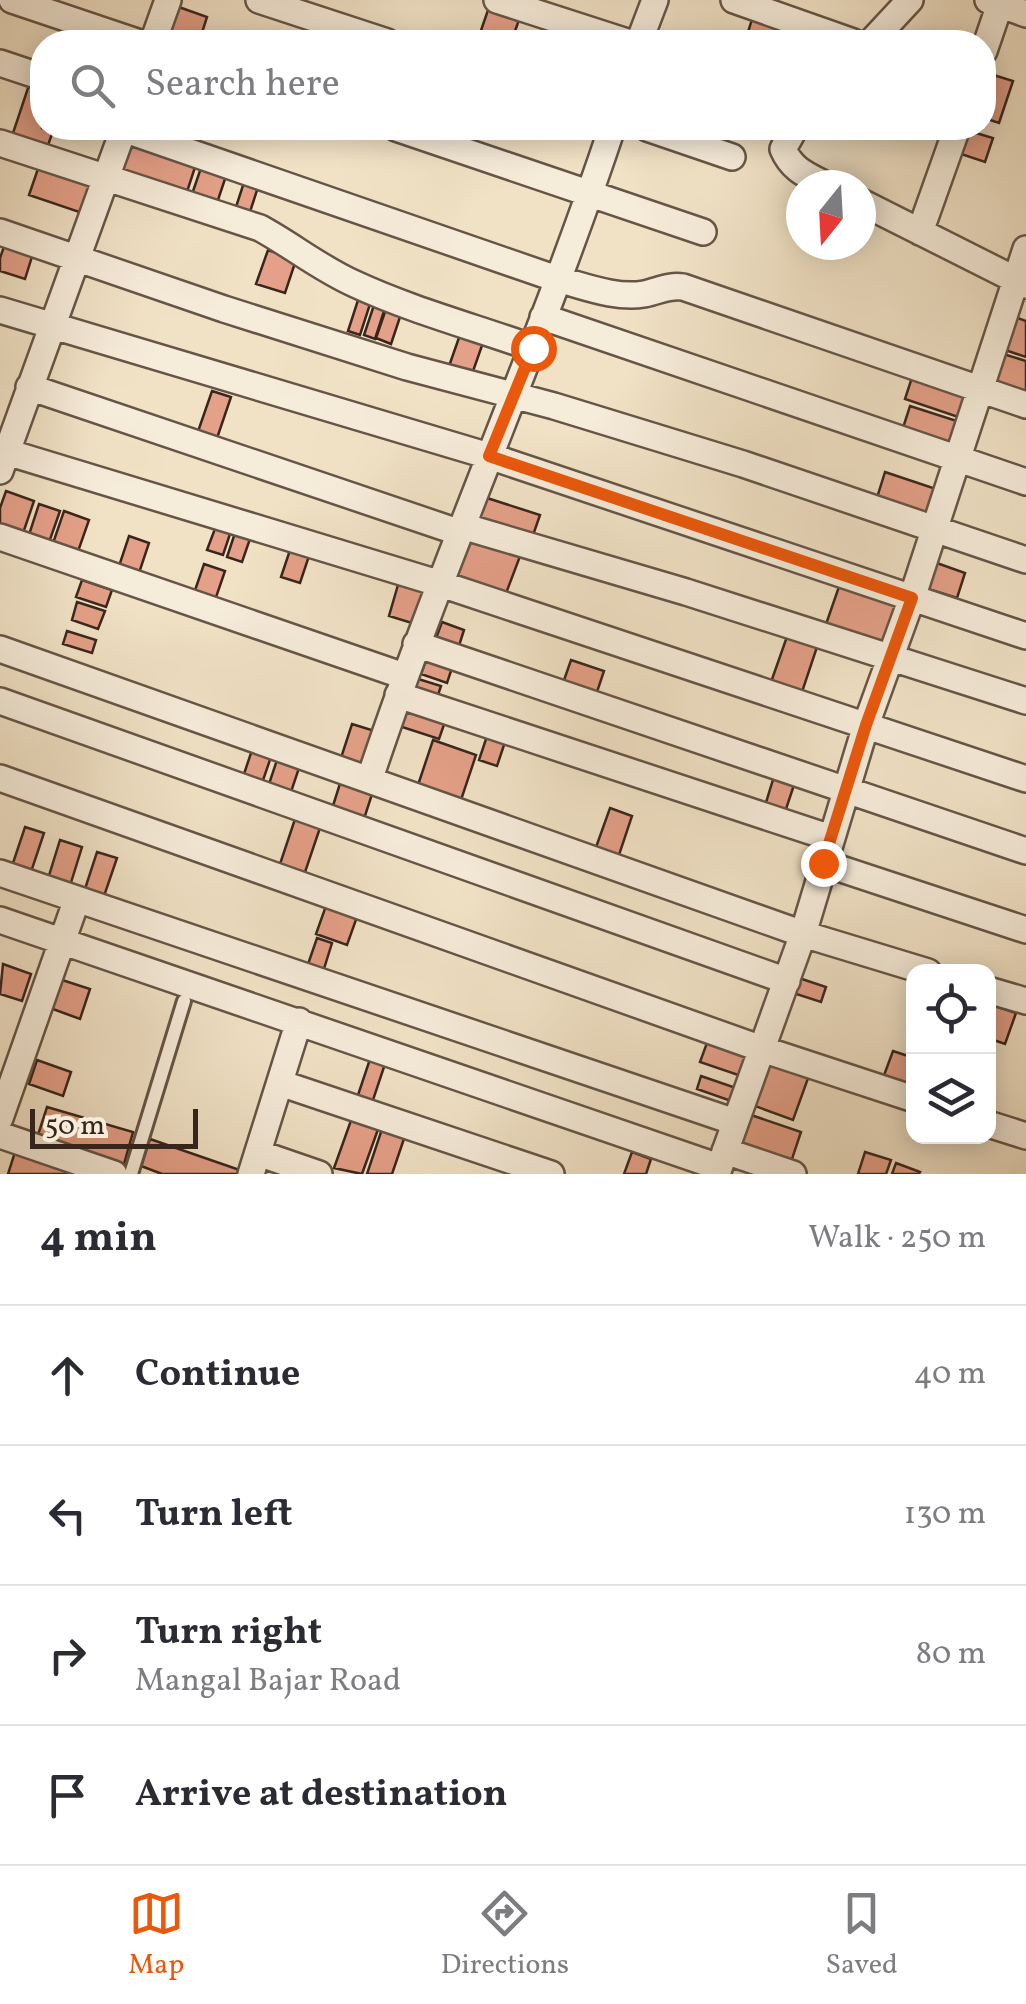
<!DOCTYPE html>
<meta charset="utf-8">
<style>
:root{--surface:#fff;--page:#f2f2f3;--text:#2b2b33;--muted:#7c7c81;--line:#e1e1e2;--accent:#ea580c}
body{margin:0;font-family:Vollkorn,serif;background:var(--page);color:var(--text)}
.controls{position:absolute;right:30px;bottom:30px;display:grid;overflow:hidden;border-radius:20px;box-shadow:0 5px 25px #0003}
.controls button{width:90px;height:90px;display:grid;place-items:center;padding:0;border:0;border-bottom:2px solid var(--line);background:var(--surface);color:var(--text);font:50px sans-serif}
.compass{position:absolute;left:786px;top:170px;width:90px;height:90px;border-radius:50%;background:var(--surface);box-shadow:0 5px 25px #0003;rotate:198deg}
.scale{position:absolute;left:30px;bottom:25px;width:168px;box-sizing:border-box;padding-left:10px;border:5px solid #38261c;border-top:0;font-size:28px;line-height:35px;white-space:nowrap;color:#38261c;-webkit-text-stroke:8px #f6ecda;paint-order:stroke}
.stop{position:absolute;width:30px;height:30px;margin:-22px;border:8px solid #ea580c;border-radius:50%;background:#fff}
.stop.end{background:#ea580c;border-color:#fff;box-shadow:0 2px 10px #0008}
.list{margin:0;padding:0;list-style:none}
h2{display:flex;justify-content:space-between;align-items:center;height:130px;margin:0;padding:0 40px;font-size:42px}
h2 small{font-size:32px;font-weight:400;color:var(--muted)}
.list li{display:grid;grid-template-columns:65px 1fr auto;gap:30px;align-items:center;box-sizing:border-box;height:140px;padding:0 40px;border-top:2px solid var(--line)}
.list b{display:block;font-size:38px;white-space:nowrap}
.list p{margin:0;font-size:32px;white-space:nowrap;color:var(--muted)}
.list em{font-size:32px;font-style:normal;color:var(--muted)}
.icon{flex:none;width:55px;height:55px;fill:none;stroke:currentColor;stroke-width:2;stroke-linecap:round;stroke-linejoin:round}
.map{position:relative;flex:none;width:1026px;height:1174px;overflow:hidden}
.search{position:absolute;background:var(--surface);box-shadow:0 5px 25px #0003;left:30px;right:30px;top:30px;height:110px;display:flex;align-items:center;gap:25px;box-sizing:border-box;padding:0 35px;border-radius:40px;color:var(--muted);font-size:38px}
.sheet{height:690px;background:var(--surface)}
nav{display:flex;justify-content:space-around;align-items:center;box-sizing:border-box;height:140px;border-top:2px solid var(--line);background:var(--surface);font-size:28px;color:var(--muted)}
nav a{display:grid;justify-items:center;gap:5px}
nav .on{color:var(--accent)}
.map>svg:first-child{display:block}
</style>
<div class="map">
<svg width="1026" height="1174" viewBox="0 0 1026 1174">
<rect width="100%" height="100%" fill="#f1e2c6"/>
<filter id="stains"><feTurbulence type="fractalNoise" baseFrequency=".002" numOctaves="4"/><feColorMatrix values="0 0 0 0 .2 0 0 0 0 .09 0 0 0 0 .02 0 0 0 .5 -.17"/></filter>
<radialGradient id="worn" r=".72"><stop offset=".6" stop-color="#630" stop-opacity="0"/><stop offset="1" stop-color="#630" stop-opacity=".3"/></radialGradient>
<path fill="#e4a088" stroke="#38261c" stroke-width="2.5" d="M176 6 207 17 199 42H164Z
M488 10 519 20 511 42H477Z
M753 16 781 25 775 42H745Z
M984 72 1013 81 999 123 984 118Z
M31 79 42 83V128H54L45 154 10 142Z
M959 128 993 138 985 162 952 151Z
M131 136 198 158 185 198 118 176Z
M41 160 96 178 85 214 29 195Z
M203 162 228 170 216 206 191 197Z
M246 176 260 181 249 215 235 210Z
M7 238 35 247 25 279 0 271V258Z
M268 250 296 260 285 293 256 284Z
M359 297 371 301 360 335 348 331Z
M375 302 386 305 375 339 364 335Z
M387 306 402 311 391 344 376 338Z
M1012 316 1026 321V357L1002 349Z
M462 329 485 337 471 377 448 369Z
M1000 353 1026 361V397L990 385Z
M915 368 974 388 964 419 905 399Z
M212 391 231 397 213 450 194 443Z
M910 406 963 423 953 451 901 434Z
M885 472 939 490 930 518 876 501Z
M6 491 34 501 21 539 0 531V508Z
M484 497 540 515 530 544 475 526Z
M39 504 60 511 46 551 26 544Z
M64 511 89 520 75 560 50 552Z
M216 526 231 531 223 555 207 550Z
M236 530 251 536 242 562 227 557Z
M469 532 522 551 505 596 452 577Z
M129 536 149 543 136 582 116 575Z
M291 547 310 553 300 583 281 577Z
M934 562 965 573 957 598 925 588Z
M204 564 225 571 213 606 192 599Z
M843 575 905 597 886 652 824 630Z
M400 578 429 588 415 624 389 616Z
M82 580 112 590 106 607 76 597Z
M77 602 105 611 98 629 72 620Z
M442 622 464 630 458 649 435 641Z
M790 628 820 638 801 695 770 685Z
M67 631 96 640 92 653 63 644Z
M428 654 454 662 447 683 421 674Z
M571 660 604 671 596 695 563 683Z
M415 678 441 686 435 704 409 696Z
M407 702 447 716 439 739 399 726Z
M352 724 378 732 365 773 339 764Z
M488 733 506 739 497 766 479 760Z
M433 740 476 755 459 806 416 791Z
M253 747 272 754 261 786 242 780Z
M279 754 301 762 290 795 268 787Z
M776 770 797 776 784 815 764 809Z
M343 774 375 785 363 822 331 812Z
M610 808 632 816 618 858 595 850Z
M297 813 322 822 302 881 277 873Z
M25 827 44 833 30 875 11 869Z
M60 840 82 847 69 889 47 882Z
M97 852 117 858 102 902 83 895Z
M327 903 358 914 347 945 316 934Z
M317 938 332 943 322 975 306 970Z
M3 964 31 974 22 1001 0 994Z
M793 976 826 987 821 1002 787 991Z
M59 979 90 989 80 1019 50 1008Z
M995 1006 1016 1013 1005 1044 988 1038V1024Z
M708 1040 748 1054 741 1076 700 1062Z
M893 1051 914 1058V1088L883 1078Z
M766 1053 811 1070 793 1120 747 1103Z
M371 1056 386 1061 371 1106 356 1101Z
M37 1060 71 1072 63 1096 29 1084Z
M701 1076 736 1088 731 1101 697 1089Z
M47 1107 133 1132 124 1164 37 1138Z
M354 1112 381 1121 362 1174 334 1168Z
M751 1115 801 1132 791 1162 740 1145Z
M384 1123 407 1130 392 1174H367Z
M150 1139 251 1174H162L141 1166Z
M15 1152 83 1174H8Z
M632 1152 651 1159 646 1174H624Z
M865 1152 891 1160 886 1174H858Z
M896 1163 920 1172 919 1174H892Z"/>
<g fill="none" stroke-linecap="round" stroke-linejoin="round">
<defs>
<path id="service" d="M131 1174 184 1001"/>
<path id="minor" d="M12 0 137 42
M259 0 387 42
M497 0 627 42
M734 0 853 42
M988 0 1026 14
M153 42 168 0
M639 42 655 0
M871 42 910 0
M984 51 1000 4
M0 63 42 77
M396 128 703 232
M647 128 732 157
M795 128 783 149C792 170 807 175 826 185
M123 129 557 279C584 286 616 299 644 294 659 291 668 285 683 287L1026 405
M0 143 260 228C293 246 321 269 355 284 411 310 474 327 533 348
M861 202 1026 285
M0 232 224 309 407 367 554 406 743 464 1026 560
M920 232 957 128
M0 310 489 456 1026 636
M543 317 1026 482
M29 387 452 530 462 526 686 592 1026 701
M0 450 441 584 1026 779
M0 471 124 128
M0 537 404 676
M416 644 1026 851
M0 649 803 934 928 972
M398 695 831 838
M0 701 787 981
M0 778 762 1049 914 1099
M370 778C443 559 539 347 612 128
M823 863 1026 930
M0 873 735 1122
M0 920 719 1167
M988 990 1026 1001
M280 1083 551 1174
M0 1118 77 899
M988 1124 1026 1136
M0 1135 114 1174
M725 1151 793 1174
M258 1153 319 1174
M251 1174 299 1021
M717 1174 803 934 866 725 912 598 1026 249"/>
</defs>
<use href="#service" stroke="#665546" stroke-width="18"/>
<use href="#minor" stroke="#665546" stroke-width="30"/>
<use href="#service" stroke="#f6ecda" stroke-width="12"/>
<use href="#minor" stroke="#f6ecda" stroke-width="25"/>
</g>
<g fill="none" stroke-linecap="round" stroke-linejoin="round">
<path stroke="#ea580c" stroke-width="12" d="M533 348 489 456 912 598 866 725 823 863"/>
</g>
<rect width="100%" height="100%" filter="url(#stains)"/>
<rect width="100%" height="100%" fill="url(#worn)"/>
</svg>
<div class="controls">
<button><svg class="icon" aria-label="locate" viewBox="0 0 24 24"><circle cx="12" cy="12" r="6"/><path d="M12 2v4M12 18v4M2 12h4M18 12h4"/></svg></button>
<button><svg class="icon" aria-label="layers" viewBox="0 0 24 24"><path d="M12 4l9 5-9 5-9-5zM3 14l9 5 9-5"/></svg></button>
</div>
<svg class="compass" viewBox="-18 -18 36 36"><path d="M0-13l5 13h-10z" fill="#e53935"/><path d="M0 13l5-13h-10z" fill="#7c7c81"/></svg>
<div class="scale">50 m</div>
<div class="stop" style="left:533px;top:348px"></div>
<div class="stop end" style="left:823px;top:863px"></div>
<div class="search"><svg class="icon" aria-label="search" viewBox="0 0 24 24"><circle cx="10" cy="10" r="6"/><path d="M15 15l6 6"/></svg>Search here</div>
</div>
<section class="sheet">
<h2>4 min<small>Walk · 250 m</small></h2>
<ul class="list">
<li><svg class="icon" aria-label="ahead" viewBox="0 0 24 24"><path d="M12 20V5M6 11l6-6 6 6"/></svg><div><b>Continue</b></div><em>40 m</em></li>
<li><svg class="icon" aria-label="left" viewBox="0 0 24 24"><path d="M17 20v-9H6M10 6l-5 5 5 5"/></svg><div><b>Turn left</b></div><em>130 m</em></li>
<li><svg class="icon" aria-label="right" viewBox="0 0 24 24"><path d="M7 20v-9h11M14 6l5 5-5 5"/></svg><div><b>Turn right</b><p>Mangal Bajar Road</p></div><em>80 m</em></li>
<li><svg class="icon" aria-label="arrive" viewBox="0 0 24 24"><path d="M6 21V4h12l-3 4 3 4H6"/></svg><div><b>Arrive at destination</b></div></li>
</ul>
</section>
<nav>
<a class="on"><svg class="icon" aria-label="map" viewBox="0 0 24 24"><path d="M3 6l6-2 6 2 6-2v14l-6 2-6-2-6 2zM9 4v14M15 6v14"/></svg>Map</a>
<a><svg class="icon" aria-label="directions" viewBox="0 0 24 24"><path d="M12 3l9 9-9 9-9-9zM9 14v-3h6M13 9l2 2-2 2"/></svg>Directions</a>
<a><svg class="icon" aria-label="saved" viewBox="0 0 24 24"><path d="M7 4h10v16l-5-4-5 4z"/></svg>Saved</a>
</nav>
